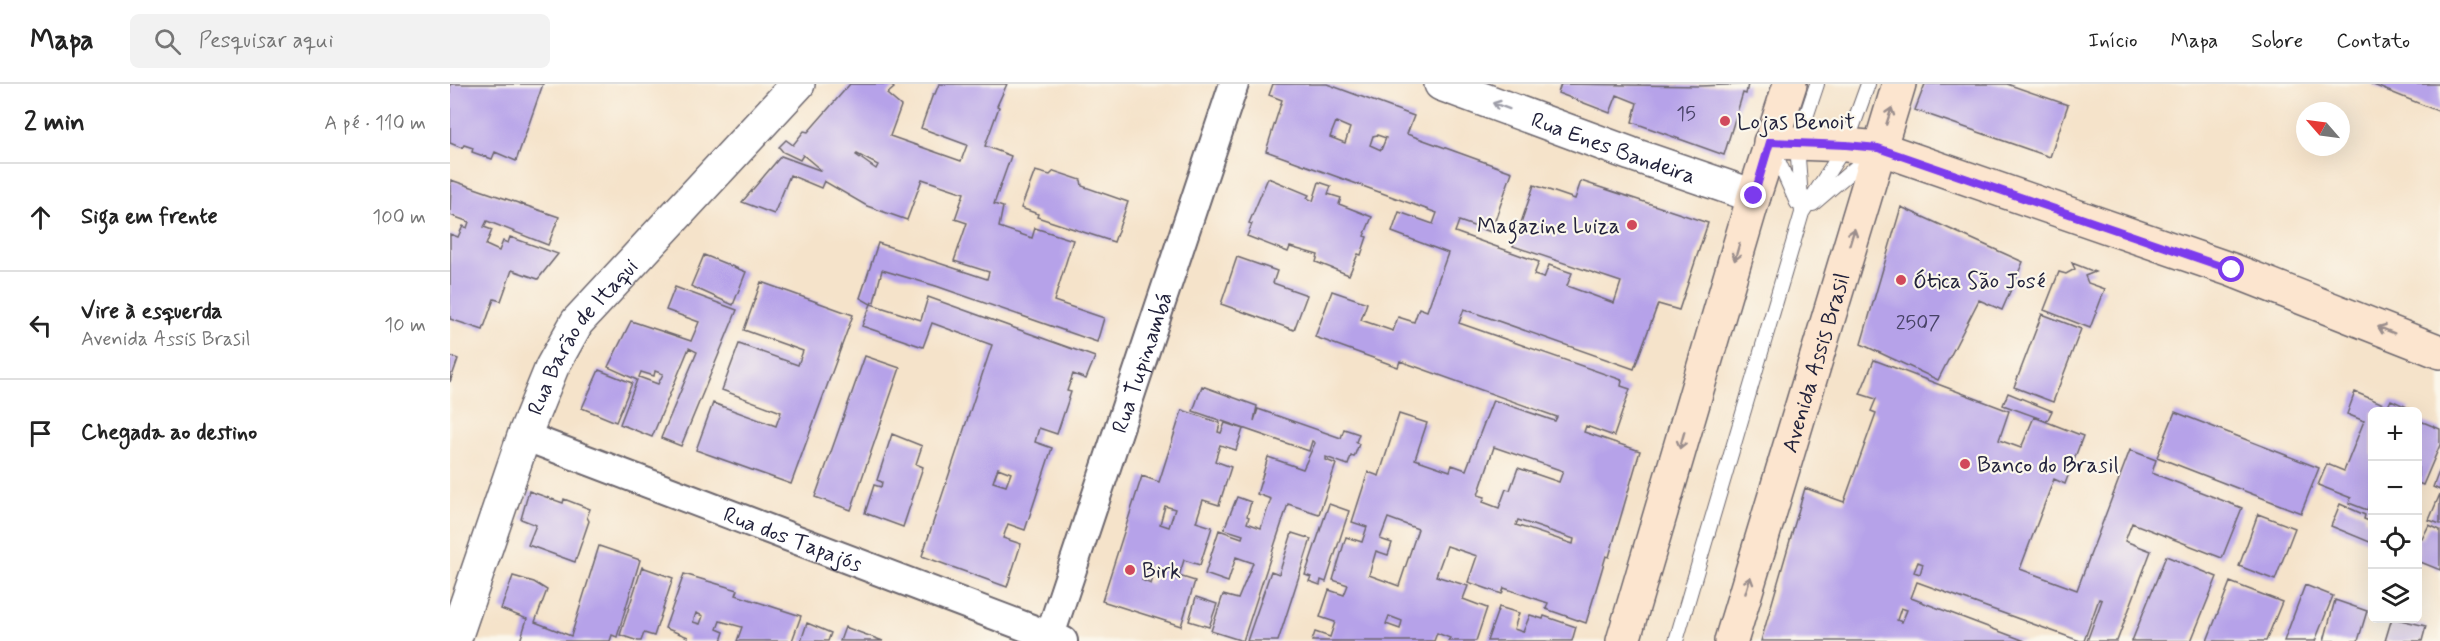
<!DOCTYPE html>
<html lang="pt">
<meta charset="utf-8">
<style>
:root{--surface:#fff;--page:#f2f2f2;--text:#222;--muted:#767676;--line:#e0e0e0}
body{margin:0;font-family:Mynerve,sans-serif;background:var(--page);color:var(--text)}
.controls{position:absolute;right:18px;bottom:18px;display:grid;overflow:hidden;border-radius:9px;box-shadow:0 6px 24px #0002}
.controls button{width:54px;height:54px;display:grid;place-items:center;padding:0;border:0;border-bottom:2px solid var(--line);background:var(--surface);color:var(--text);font:30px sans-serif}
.compass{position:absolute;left:1846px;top:18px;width:54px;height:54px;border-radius:50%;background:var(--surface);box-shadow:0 6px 24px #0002;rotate:298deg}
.stop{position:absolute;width:18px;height:18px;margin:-14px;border:4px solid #7c3aed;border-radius:50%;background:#fff}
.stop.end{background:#7c3aed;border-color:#fff;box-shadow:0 2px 6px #0008}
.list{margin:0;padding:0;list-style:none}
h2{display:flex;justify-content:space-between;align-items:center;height:78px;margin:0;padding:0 24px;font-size:26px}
h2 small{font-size:20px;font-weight:400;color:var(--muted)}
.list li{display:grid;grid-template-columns:39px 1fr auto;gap:18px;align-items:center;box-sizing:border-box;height:108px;padding:0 24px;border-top:2px solid var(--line)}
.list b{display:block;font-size:22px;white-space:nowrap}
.list p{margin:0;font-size:20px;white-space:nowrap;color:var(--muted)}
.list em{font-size:20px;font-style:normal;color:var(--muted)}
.icon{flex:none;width:33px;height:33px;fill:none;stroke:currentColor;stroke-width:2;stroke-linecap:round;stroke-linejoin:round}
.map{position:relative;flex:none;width:1990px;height:557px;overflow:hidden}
header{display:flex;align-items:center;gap:36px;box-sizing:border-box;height:84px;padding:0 30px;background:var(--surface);border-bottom:2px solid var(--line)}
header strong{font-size:28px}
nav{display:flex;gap:33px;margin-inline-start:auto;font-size:21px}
.search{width:420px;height:54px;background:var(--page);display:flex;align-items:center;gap:15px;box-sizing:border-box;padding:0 21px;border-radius:9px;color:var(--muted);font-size:22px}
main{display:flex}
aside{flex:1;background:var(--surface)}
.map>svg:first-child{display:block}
</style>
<header>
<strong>Mapa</strong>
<div class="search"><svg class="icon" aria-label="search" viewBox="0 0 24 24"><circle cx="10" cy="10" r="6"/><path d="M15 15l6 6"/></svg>Pesquisar aqui</div>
<nav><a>Início</a><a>Mapa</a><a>Sobre</a><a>Contato</a></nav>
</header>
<main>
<aside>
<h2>2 min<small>A pé · 110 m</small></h2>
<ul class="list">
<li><svg class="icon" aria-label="ahead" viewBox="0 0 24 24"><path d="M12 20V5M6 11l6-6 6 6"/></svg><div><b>Siga em frente</b></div><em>100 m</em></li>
<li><svg class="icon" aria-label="left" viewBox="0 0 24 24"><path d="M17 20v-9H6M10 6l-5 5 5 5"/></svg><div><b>Vire à esquerda</b><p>Avenida Assis Brasil</p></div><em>10 m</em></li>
<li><svg class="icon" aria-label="arrive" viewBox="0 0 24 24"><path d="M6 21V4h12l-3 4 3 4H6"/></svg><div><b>Chegada ao destino</b></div></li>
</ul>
</aside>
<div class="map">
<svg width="1990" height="557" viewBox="0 0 1990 557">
<rect width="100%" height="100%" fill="#fbf7ec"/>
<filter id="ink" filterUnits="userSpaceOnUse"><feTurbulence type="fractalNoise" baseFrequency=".0167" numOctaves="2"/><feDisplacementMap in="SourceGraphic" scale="12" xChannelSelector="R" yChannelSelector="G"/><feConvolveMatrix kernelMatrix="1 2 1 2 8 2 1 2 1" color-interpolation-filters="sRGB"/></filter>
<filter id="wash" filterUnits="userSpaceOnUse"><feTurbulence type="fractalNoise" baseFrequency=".008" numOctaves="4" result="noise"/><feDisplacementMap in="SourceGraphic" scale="24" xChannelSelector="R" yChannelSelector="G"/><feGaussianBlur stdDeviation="1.35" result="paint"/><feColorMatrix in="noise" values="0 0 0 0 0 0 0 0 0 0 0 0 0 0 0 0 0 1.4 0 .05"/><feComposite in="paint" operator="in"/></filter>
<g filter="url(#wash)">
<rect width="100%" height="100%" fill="#f5e3ca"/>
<g id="blocks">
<path fill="#b6a2e9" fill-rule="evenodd" d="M0 0H93L66 77 45 68 42 75 22 68 23 64 14 61 12 64 0 59Z
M400 0H440L444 4 437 10 451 22 440 52 511 77 517 61 471 44 483 10H485L489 0H557L547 22 549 23 535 62 561 72 544 120 553 123 549 143 582 154 585 144 623 156 604 217 654 234 647 258 486 202 432 186 424 218H422L421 220 471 236 478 213 645 273 636 295 623 290 617 307 621 308 607 350 589 344 585 358 602 364 575 446 558 440 553 454 571 460 557 503 472 472 542 261 482 239 473 263 412 242 421 220 410 214 428 159 537 195 539 188 504 177 517 139 505 135 514 109 472 95 457 136 417 122 374 97 371 104 340 91 324 130 292 118 331 72 372 87 353 71 350 76 333 68 329 63 336 56 343 61 354 47 358 48ZM407 70 428 81 426 85 406 71ZM548 384 561 389 556 402 543 398Z
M823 0H877L964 32 957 50 1062 88 1041 148 1009 137 1005 148 1089 178 1084 191 1094 194 1099 181 1122 189 1117 202 1164 219 1171 198 1063 162 1084 101 1125 115 1131 97 1258 139 1229 226 1208 220 1184 285 1014 225 1009 239 1172 296 1171 302 1180 305 1164 352 1136 342 1134 348 1190 367 1159 473 1156 472 1136 539 1096 525 1098 519 1054 504 1052 510 1018 498 1027 472 997 462 986 492 1018 502 1013 515 1037 524 1026 557H998L1000 554 987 549 984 557H862L865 548 880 553 885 538 870 533 879 506 894 511 898 501 883 496 896 453 912 458 917 443 902 438 918 388 929 392 949 330 977 339 965 375 1000 387 1002 381 1016 386 1043 316 1105 337 1107 333 950 277 948 283 865 253 882 207 917 219 911 236 943 247 948 233 964 238 969 224 977 227 998 169 942 148 949 128 983 140 987 129 816 67 832 16 819 11ZM886 38 900 44 895 59 880 53ZM927 51 936 54 931 66 920 61 923 52ZM1044 363 1113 387 1109 398 1068 384 1060 406 1056 405 1049 424 1033 418 1035 413 1028 411ZM938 434 968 445 949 502 919 491 926 467 938 471 942 459 930 455ZM1068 436 1124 455 1123 460 1066 441ZM939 532 952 537 950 545 936 540Z
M1111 0 1251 2 1298 0 1296 10 1293 9 1274 71 1182 38 1187 19 1167 11 1160 29 1108 9Z
M1475 0H1557L1618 21 1600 73 1465 26Z
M1921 0H1990V28Z
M585 87 600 91 604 87 631 96 632 102 678 118 664 158 587 133 588 130 571 124Z
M818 94 859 111 857 114 863 117 869 98 881 102 878 110 891 114 889 120 922 133 914 152 917 153 911 171 908 170 899 191 866 178 868 171 840 163 838 168 797 152 802 140 799 139Z
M1 96 109 133 98 161 37 137 34 143 42 146 36 161 49 167 53 157 58 159 60 153 108 170 88 195 62 186 51 217 44 215 33 246 0 235V150L8 153 13 142 17 144 19 138 0 131Z
M1451 123 1573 178 1552 226 1529 216 1488 296 1411 260Z
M254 171 296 188 283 221 241 202Z
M787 173 827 187 823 199 857 211 844 246 771 220Z
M1622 179 1645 188 1635 192 1638 199 1655 205 1640 244 1594 226 1609 188 1616 190 1625 185Z
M311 198 403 231 341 400 246 366 263 319 326 342 331 328 272 306 289 260 348 281 353 267 294 246Z
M225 203 287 226 231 362 211 354 247 268 239 264 202 353 170 340 187 296 158 283 181 237 241 257 249 238 216 226ZM205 287 213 290 208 300 189 293 191 288 204 292Z
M1592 230 1631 245 1603 318 1564 303Z
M0 272 8 275 0 298Z
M415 272 450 284 401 426 365 413Z
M1424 276 1559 327 1549 356 1571 364 1584 333 1633 352 1615 400 1604 395 1570 485 1627 506 1680 366 1706 376 1702 389 1792 424 1772 474 1682 439 1675 457 1701 467 1667 557H1637L1652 516 1649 515 1634 557H1630L1467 498 1461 514 1575 557H1311L1355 404 1394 418 1426 329 1421 327 1426 315 1410 310ZM1468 478 1473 480 1470 490 1464 488ZM1451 524 1457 526 1452 538 1447 536Z
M149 286 182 299 166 338 132 324Z
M752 302 807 322 804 337 808 325 891 354 894 345 909 350 906 358 909 360 904 373 901 372 898 381 876 373V376L886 380 869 430 838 420 793 557 761 547 773 511 788 515 803 479 786 473 778 498 755 490 769 446 792 454 793 451 774 445 787 413 801 418 797 432 799 433 797 439 811 444 821 415 807 410 818 373 853 385 865 359 862 357 859 367 743 327Z
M1905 308 1938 322 1941 316 1959 324 1958 327 1922 328V423L1919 421 1917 426 1899 419 1901 414 1868 401 1877 380 1894 387 1914 337 1897 330Z
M1558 309 1602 327 1597 337 1553 321Z
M732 326 770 339 768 348 771 349 775 339 793 345 786 366 770 361 765 377 781 383 769 421 753 416 746 438 762 443 750 481 734 476 729 492 745 497 731 542 652 517 692 392 709 398ZM715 422 725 425 719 443 710 440ZM696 482 706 485 701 500 692 496Z
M1725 328 1869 384 1851 429 1707 373Z
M1968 336 1990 345V361L1973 401 1968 399Z
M442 350 472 362 466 380 473 383 453 443 415 429 424 401 431 403 432 398 427 396Z
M1990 385V406L1983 403Z
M79 407 113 419 114 415 140 425 137 433 139 437 125 478 78 461 86 441 71 435Z
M1990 410V440L1979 436Z
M879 420 899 427 876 498 871 496 870 501 859 497 861 493 855 491Z
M1890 420 1915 431 1914 435 1922 438V459L1881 442Z
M1808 430 1845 444 1825 496 1789 482Z
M1979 441 1990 446V486L1968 477V453L1972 455Z
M842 449 861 455 828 557H797L821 487 829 490Z
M149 462 190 476 167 553 162 551 160 557H70L77 535 51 525 63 492 84 498 97 506 85 538 121 552Z
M1716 472 1767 493 1741 557H1682Z
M192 483 223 494 204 552 194 549 191 557H188L170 551Z
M234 490 288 506 286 511 351 532 342 557H287L292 543 270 537 267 545 274 548 271 557H237L238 553 215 544ZM246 529 253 532 250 540 243 538Z
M1780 498 1832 518 1816 557H1757Z
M1855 501 1883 512 1865 557H1834Z
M746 513 767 520 759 543 739 537Z
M1885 516 1917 527 1908 557H1874Z
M1049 523 1069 529 1064 545 1073 548 1080 531 1093 535 1094 532 1126 543 1122 557H1037Z
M1942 534 1976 542 1972 557H1935Z
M357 539 381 549 378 557H351Z
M395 543 433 557H390Z"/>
</g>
</g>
<g filter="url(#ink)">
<use href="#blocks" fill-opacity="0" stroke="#6c666d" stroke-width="1.5"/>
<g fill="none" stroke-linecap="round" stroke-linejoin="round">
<defs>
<path id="service" d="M1323 65 1347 119
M1363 120 1419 72
M1352 129 1347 60 1367 0
M1226 557 1352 129 1396 61 1418 0"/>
<g id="minor">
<path id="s1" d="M74 352 613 557"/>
<path id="s2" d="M598 557 784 0"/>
</g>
<g id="tertiary">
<path id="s3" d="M991 0 1181 70 1304 112"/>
<path id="s4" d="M4 557 74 352 102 283 127 238 348 0"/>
</g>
<g id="secondary">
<path d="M1320 58 1396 61 1429 64 1782 186 1990 268"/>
<path d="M1173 557 1304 112 1340 0"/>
<path id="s5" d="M1281 557 1449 0"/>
</g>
</defs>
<use href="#service" stroke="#6c666d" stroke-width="16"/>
<use href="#minor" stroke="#6c666d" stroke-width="32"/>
<use href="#tertiary" stroke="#6c666d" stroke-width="36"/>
<use href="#secondary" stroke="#6c666d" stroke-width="36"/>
<use href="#service" stroke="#fff" stroke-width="14"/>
<use href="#minor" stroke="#fff" stroke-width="28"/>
<use href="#tertiary" stroke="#fff" stroke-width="33"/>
<use href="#secondary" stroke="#fce5cf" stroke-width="33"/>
</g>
<defs><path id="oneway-shaft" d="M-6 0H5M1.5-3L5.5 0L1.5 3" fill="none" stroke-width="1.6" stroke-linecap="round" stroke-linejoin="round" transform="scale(1.5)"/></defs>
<use stroke="#9c9ca7" href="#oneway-shaft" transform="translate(1051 22) rotate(-160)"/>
<g stroke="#9a8d8c">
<use href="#oneway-shaft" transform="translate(1439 32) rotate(-72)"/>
<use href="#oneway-shaft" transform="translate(1402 153) rotate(-73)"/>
<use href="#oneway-shaft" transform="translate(1287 168) rotate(106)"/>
<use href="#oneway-shaft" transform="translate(1936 246) rotate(-158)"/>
<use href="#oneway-shaft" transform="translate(1232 356) rotate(106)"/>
<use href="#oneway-shaft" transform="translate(1298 501) rotate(-73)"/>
</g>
</g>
<g fill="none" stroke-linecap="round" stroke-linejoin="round" filter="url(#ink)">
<path stroke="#7c3aed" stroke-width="8" d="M1304 112 1320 58 1396 61 1428 64 1782 186"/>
</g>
<g fill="#d1495b" stroke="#fbf7ec" stroke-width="2">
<circle cx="1275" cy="37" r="6"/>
<circle cx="1182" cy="141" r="6"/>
<circle cx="1451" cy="196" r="6"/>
<circle cx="1515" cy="380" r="6"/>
<circle cx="680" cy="486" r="6"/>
</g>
<g text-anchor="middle" stroke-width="4.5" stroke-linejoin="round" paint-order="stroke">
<g font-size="20" fill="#474266">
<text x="1236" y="36">15</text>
<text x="1468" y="245">2507</text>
</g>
<g font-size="22" fill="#22223b" stroke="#fbf7ec" text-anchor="start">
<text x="1287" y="45">Lojas Benoit</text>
<text x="1170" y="149" text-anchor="end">Magazine Luiza</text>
<text x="1463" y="204">Ótica São José</text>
<text x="1527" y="388">Banco do Brasil</text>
<text x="692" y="494">Birk</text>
</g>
<g font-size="22" fill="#22223b" stroke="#fbf7ec">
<text dy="8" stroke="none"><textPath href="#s3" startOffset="184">Rua Enes Bandeira</textPath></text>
<text dy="8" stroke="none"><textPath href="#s4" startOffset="333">Rua Barão de Itaqui</textPath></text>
<text dy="8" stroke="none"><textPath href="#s5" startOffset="291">Avenida Assis Brasil</textPath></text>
<text dy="8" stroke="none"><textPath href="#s2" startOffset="294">Rua Tupinambá</textPath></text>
<text dy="8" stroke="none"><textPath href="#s1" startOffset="288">Rua dos Tapajós</textPath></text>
</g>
</g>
</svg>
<div class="controls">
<button>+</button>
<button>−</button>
<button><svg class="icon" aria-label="locate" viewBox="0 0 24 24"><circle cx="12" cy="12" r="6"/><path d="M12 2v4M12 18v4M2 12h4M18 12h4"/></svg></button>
<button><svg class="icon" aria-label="layers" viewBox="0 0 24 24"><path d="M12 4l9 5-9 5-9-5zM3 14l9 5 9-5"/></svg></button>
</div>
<svg class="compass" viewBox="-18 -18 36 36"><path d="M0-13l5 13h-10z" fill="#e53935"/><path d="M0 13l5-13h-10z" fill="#767676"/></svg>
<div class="stop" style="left:1782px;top:186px"></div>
<div class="stop end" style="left:1304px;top:112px"></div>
</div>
</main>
